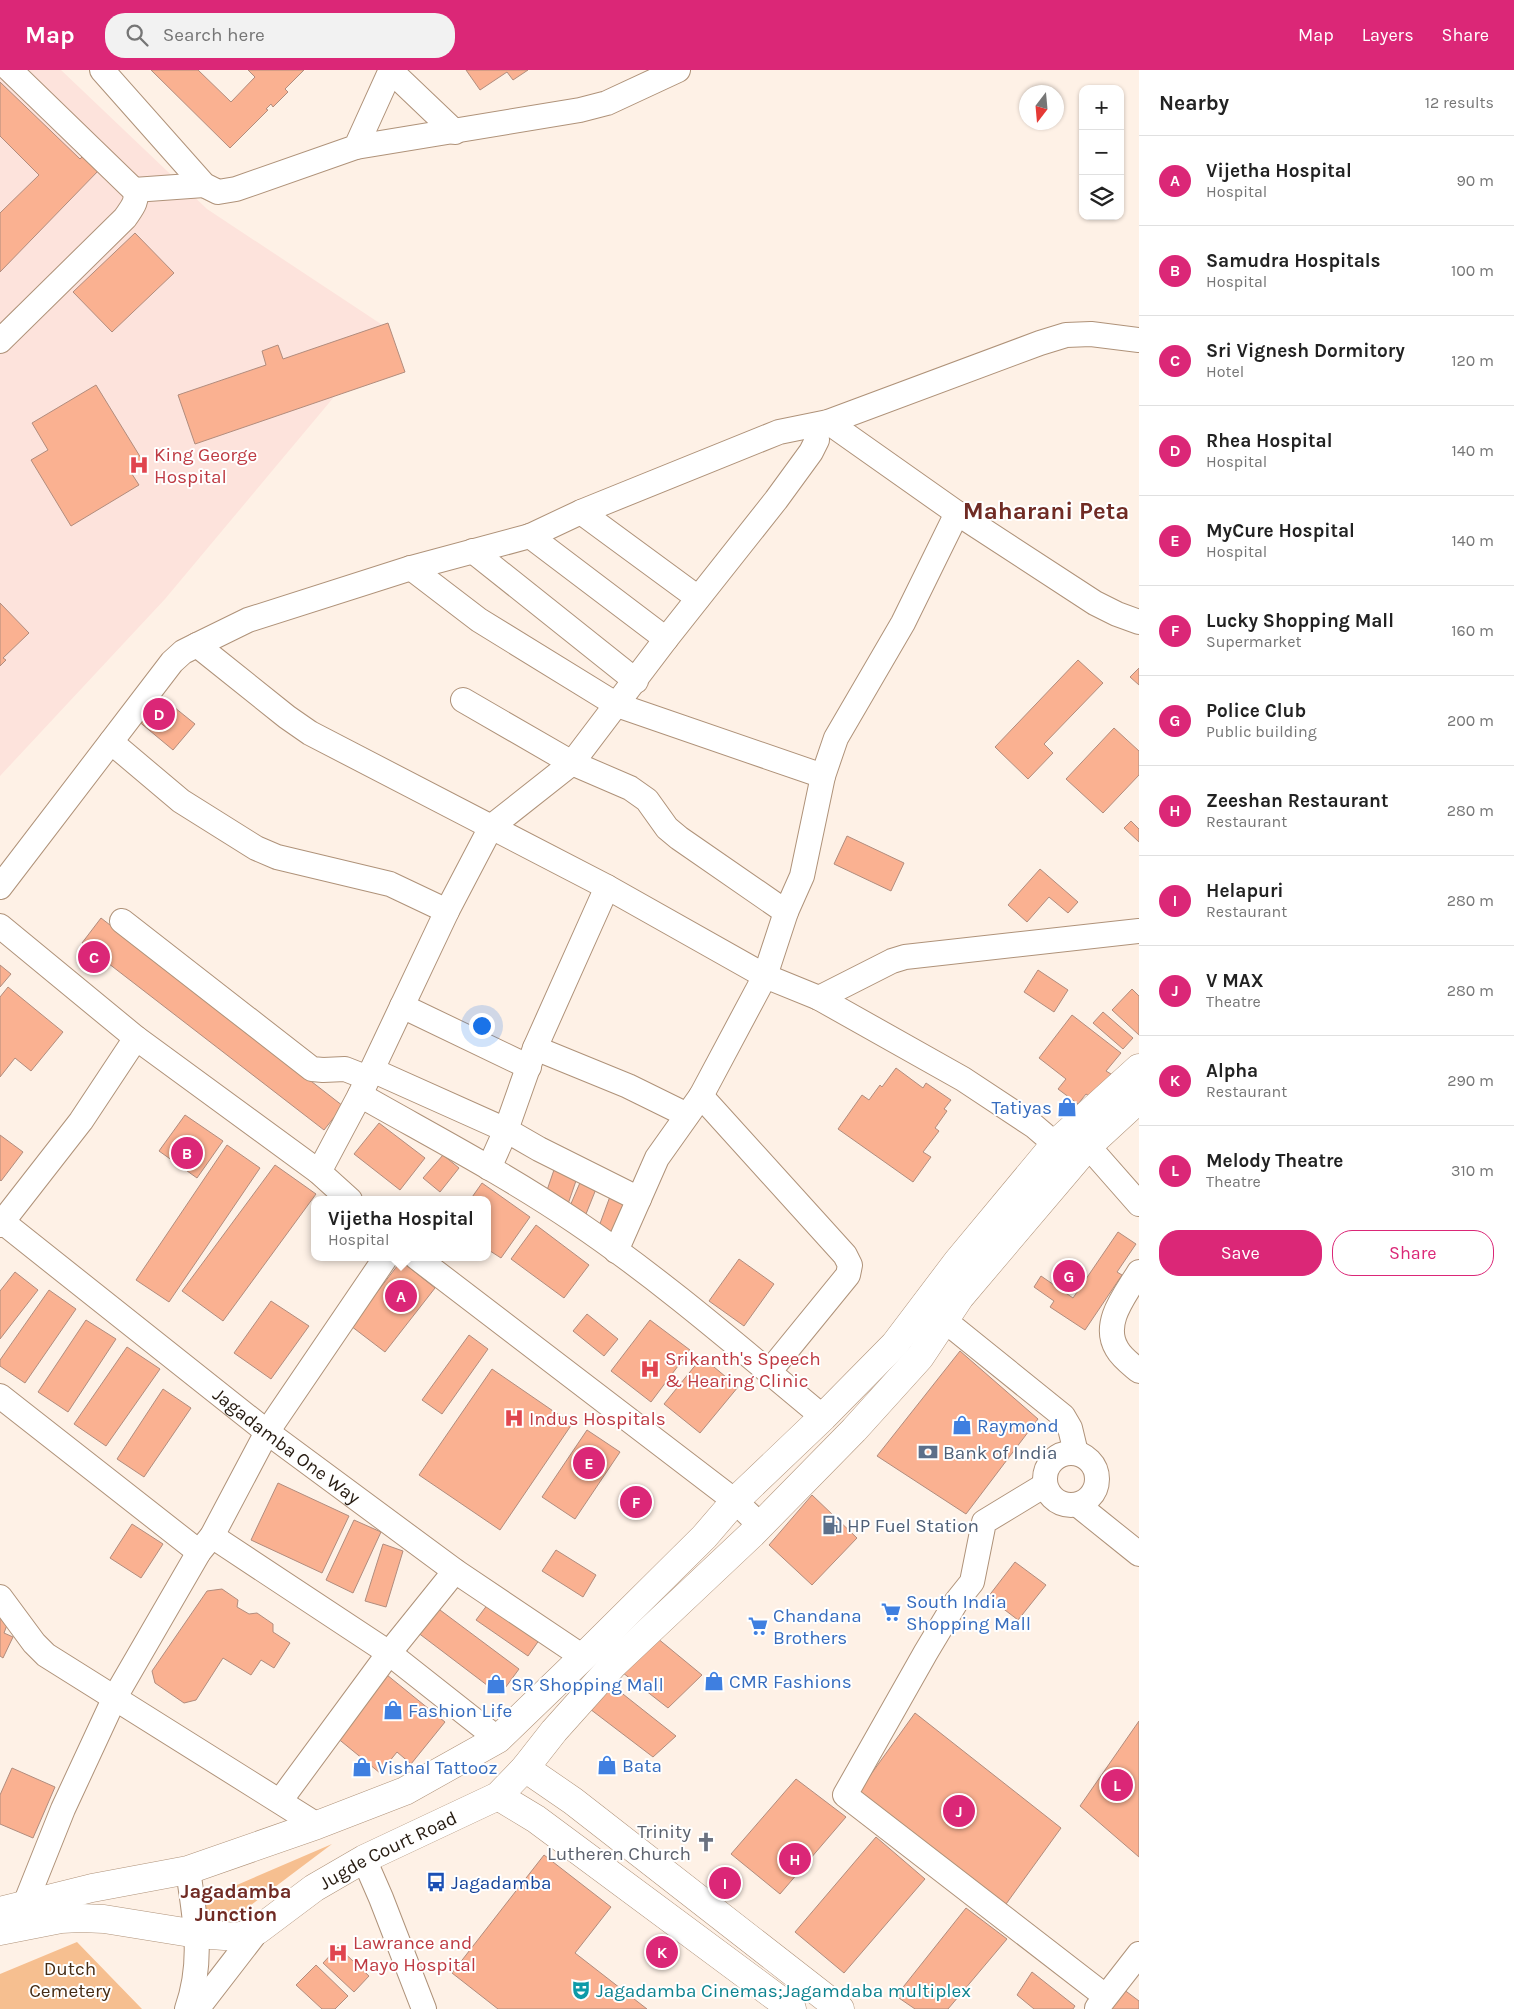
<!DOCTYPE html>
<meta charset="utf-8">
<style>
:root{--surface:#fff;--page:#f2f2f2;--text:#222;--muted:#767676;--line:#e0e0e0;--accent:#db2777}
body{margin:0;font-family:Karla,sans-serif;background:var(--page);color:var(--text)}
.controls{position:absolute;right:15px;top:15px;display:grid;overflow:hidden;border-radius:10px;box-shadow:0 1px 4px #0004}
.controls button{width:45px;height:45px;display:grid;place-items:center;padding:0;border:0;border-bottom:1px solid var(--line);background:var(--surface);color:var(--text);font:25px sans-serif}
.compass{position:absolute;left:1019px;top:15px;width:45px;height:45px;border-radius:50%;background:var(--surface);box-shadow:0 1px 4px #0004;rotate:196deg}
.you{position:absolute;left:481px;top:955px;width:18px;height:18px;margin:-12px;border:4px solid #fff;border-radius:50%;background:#1a73e8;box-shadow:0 0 0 8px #1a73e833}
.badge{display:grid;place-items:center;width:32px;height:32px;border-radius:50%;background:var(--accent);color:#fff;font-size:16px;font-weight:700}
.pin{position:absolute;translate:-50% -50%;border:2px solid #fff;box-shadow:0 1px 5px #0006}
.popup{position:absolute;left:311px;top:1126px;width:180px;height:65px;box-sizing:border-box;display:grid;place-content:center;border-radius:10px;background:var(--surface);filter:drop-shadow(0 1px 4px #0005);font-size:16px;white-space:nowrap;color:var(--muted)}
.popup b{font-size:19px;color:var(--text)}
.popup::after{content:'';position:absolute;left:50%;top:100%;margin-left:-10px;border:10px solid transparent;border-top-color:var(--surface)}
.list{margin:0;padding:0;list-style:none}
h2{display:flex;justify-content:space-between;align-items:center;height:65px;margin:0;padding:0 20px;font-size:21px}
h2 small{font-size:16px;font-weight:400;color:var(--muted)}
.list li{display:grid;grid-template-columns:32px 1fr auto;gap:15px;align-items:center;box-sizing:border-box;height:90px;padding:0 20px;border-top:1px solid var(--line)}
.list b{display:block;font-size:19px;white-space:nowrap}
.list p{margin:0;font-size:16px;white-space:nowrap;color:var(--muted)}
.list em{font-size:16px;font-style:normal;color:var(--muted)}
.actions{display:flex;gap:10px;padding:15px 20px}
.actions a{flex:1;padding:11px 0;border:1px solid var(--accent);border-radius:20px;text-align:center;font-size:18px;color:var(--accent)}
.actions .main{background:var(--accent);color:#fff}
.icon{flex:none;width:28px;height:28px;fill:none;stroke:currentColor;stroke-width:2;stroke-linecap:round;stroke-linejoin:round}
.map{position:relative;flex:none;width:1139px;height:1939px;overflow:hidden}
header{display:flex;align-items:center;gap:30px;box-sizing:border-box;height:70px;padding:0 25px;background:var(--accent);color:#fff}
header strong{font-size:24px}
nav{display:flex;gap:28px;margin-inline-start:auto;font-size:18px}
.search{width:350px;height:45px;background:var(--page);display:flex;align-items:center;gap:12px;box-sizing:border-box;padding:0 18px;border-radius:20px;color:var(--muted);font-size:19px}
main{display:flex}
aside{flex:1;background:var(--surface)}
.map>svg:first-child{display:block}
</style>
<header>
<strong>Map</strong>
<div class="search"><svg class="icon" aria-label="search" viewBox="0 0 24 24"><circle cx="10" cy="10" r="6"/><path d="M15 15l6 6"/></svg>Search here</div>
<nav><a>Map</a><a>Layers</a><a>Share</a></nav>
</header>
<main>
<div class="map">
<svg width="1139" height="1939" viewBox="0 0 1139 1939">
<rect width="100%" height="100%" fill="#fef1e6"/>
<path fill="#fde3dc" d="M0 0H61L207 139 390 260 165 529 0 706Z"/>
<path fill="#f6bf90" d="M332 1774 226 1854 204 1852 202 1830Z
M77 1872 142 1939H0V1904Z"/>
<path fill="#fab191" stroke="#b18c7d" d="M151 0H198L231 32 255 7 248 0H304L285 19 288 22 273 37 271 34 266 39 268 40 230 78Z
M466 0H528L513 10 507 2 480 20Z
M0 12 80 89 85 84 100 99 0 202V143L39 105 0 66Z
M135 163 174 203 112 262 73 222Z
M388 253 405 302 195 374 178 325 266 295 262 281 278 275 283 289Z
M96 315 144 393 130 401 139 415 71 456 31 390 48 380 32 353Z
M0 533 29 563 3 588 6 590 0 596Z
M1078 590 1103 613 1044 674 1053 683 1028 709 995 677Z
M1139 598V615L1130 607Z
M159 625 195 654 173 680 137 650Z
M1114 658 1139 681V705L1103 743 1066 709Z
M1131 751 1139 759V772L1124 758Z
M847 766 904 793 891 821 834 794Z
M1040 799 1078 832 1068 843 1049 827 1027 852 1008 835Z
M101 848 343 1036 324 1060 82 873Z
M0 895 11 904 0 917Z
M1038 900 1068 920 1054 942 1024 922Z
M8 917 63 962 31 1001 15 988 0 1007V927Z
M1132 919 1139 926V965L1112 940Z
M1103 942 1133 968 1123 979 1093 953Z
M1072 945 1121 983 1106 1001 1111 1004 1092 1028 1086 1024 1078 1034 1058 1019 1066 1009 1039 988Z
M896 998 923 1018 926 1013 951 1030 944 1039 947 1041 935 1058 939 1061 923 1082 931 1087 913 1112 838 1059 862 1025 869 1030 880 1015 882 1017Z
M185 1045 223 1071 197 1108 159 1081Z
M379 1053 425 1088 400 1120 354 1084Z
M0 1065 23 1082 1 1111 0 1110Z
M227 1075 260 1098 169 1232 136 1210Z
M443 1085 459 1098 440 1122 423 1108Z
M556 1094 579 1102 567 1137 544 1129Z
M275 1095 316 1124 223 1251 182 1221Z
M582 1108 598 1114 584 1149 567 1143Z
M482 1113 530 1147 501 1188 487 1179V1130H470Z
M612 1121 632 1129 618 1167 598 1159Z
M536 1155 589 1195 564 1228 511 1189Z
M1118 1162 1136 1174 1117 1202 1122 1205 1085 1260 1050 1237 1054 1231 1034 1217 1041 1206 1073 1228Z
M739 1189 774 1214 744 1256 709 1231Z
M401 1191 435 1218 385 1282 351 1256Z
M15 1202 38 1220 0 1269V1221Z
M49 1220 76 1239 25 1313 0 1296V1290Z
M271 1231 309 1256 271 1309 234 1283Z
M587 1244 618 1269 604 1286 573 1261Z
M86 1250 116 1269 68 1342 38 1322Z
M650 1250 690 1280 651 1332 611 1301Z
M469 1265 488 1279 442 1344 422 1330Z
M127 1277 160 1299 106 1376 74 1354Z
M960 1281 1038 1349 966 1444 877 1386Z
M702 1287 738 1317 700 1363 664 1334Z
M492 1299 572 1354 500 1460 419 1405Z
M163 1319 191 1338 144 1407 117 1389Z
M587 1360 620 1382 575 1449 542 1427Z
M278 1413 349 1446 322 1503 251 1470Z
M812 1425 857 1468 812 1515 769 1475Z
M354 1450 381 1462 353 1523 326 1510Z
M132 1454 163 1474 141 1508 110 1488Z
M383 1474 403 1481 386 1537 365 1531Z
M556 1480 596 1505 583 1527 542 1501Z
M1015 1492 1046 1515 1018 1550 988 1527Z
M222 1519 238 1530 237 1537 249 1544 257 1543 273 1554V1562L290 1573 274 1598 261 1590 251 1605 223 1588 196 1630 184 1633 155 1613 152 1601 207 1521Z
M491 1530 542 1566 528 1586 476 1550Z
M436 1537 519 1599 500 1625 417 1562Z
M0 1543 10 1547 4 1563 13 1567 3 1588 0 1586Z
M651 1563 702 1605 668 1638 618 1599Z
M387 1605 445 1652 411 1694 397 1682 380 1703 336 1667Z
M609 1613 676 1666 653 1687 590 1639Z
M915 1643 1061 1758 1001 1841 856 1725Z
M1139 1651V1787L1080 1736Z
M12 1698 55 1717 33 1768 0 1754V1725Z
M796 1709 846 1747 780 1824 731 1784Z
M876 1767 925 1809 844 1903 795 1862Z
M544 1785 611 1837 575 1883 647 1939H498L452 1903Z
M966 1838 1007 1869 948 1939H915L896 1926Z
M338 1877 369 1906 354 1922 323 1893Z
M316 1895 348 1926 335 1939H322L296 1915Z
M1032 1902 1075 1936 1073 1939H1034L1017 1925Z
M1123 1919 1139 1931V1939H1108Z"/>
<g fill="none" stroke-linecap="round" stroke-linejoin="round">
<defs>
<g id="minor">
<path d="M102 0 204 115 218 122 236 119 356 77 390 2"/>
<path d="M390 0 455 62"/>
<path d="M356 77 580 40 607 33 678 0"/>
<path d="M134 120 204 115"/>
<path d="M0 271 125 148C131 139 139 131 134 120L10 0"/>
<path d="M828 352 957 443 1095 533 1117 544 1139 552"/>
<path d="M581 442 698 528"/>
<path d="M530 466 666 569"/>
<path d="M473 481 636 611"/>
<path d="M411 498 479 550 617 635 823 706"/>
<path d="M197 575 287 647 310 663 607 817 765 906 819 928 963 1009 1034 1056 1055 1074"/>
<path d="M463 630 572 693 630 718 647 730 667 758 679 768 786 842"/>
<path d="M111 672 181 731 256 778 277 787 390 814 447 841"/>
<path d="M0 817 172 592 183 582 197 575 248 550 411 498 530 466 581 442 779 362 828 352 1040 273 1066 265 1091 264 1139 270"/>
<path d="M122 851 312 999 323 1000 345 999 368 1008"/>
<path d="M0 856 136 968 319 1102 350 1130"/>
<path d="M819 928 892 891 905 887 1139 861"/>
<path d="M402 936 529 997"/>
<path d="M535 978 628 1016 687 1045"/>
<path d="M372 1000 506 1060 539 1079 639 1129"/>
<path d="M360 1025C432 1066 507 1105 576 1152 663 1211 742 1280 823 1347"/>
<path d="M701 1026 845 1185 850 1195 848 1205 769 1302"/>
<path d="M1088 1076 1139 1134"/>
<path d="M489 1098 506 1060 535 978 607 817"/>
<path d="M319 1102 360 1025 447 841 491 757 572 693 666 569 776 430 811 382 817 370 816 355"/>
<path id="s1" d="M0 1150 267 1362 455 1501 583 1587"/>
<path d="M0 1155 81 1051 136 968"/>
<path d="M616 1181 657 1088 701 1026 765 906 786 842 802 806 823 706 836 668 903 553 957 443"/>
<path d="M416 1187 735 1431 760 1455"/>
<path d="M1139 1202C1126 1224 1101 1253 1117 1279 1122 1288 1132 1295 1139 1301"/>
<path d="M944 1250 1063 1346 1070 1358 1076 1383"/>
<path d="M0 1326 199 1482"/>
<circle cx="1071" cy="1409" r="26"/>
<path d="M1045 1415 984 1452 972 1512 956 1532 926 1582 845 1725 1105 1926"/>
<path d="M1078 1435 1139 1484"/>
<path d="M212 1466 389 1583 498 1669"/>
<path d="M0 1527 34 1573 46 1585 317 1755"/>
<path d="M280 1731 389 1583 455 1501"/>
<path d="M364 1789 381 1828 424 1939"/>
<path d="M25 1834 63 1739 115 1627 199 1482 212 1466 267 1362 386 1187"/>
<path d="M1097 1938 1139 1884"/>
<path d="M187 1939C204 1890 195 1850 188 1800"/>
<path d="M197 1939 258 1860"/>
</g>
<g id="major">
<path d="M525 1698 573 1731 840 1939"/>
<path d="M498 1726 536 1749 792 1939"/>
<path d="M0 1841 92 1818 188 1800 317 1755 405 1721 498 1669 583 1587 704 1467 735 1431 823 1347 895 1274 957 1192 1055 1074 1139 998"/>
<path id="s2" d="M0 1861 61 1849 81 1848 104 1849 197 1864 238 1867 258 1860 314 1818 364 1789 498 1726 525 1698 554 1661 614 1594 752 1464 854 1360 920 1287 960 1227 1088 1076 1139 1029"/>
</g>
</defs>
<use href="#minor" stroke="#af9279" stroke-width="26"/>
<use href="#major" stroke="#af9279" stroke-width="29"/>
<use href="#minor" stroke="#fff" stroke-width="24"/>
<use href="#major" stroke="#fff" stroke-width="28"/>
</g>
<defs>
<symbol id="hospital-bare" viewBox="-9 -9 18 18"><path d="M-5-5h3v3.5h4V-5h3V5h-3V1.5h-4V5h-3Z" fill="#e0444e" stroke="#fff" stroke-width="2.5" paint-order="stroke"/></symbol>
<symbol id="shop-bare" viewBox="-9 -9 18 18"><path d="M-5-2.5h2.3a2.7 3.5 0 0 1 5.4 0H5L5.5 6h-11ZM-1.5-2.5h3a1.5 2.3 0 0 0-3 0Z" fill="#3f7fe0" stroke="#fff" stroke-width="2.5" paint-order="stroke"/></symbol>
<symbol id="bank-bare" viewBox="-9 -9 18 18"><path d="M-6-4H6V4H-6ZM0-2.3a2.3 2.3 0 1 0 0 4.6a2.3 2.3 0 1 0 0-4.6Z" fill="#5c6f8a" stroke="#fff" stroke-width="2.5" paint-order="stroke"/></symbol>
<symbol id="fuel-bare" viewBox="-9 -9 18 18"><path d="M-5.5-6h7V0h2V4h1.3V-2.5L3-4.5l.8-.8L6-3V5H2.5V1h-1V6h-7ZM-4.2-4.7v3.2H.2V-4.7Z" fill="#5c6f8a" stroke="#fff" stroke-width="2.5" paint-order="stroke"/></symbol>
<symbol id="supermarket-bare" viewBox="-9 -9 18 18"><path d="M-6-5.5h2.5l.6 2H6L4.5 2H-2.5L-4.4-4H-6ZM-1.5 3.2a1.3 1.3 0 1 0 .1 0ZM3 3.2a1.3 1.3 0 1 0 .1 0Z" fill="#3f7fe0" stroke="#fff" stroke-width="2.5" paint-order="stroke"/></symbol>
<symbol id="church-bare" viewBox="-9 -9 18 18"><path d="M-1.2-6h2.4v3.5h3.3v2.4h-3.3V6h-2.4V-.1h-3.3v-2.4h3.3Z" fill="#6b7280" stroke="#fff" stroke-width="2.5" paint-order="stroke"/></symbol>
<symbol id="bus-bare" viewBox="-9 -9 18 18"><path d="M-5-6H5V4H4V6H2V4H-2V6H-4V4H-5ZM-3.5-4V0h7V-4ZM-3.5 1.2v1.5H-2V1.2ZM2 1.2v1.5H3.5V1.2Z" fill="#1a4fb4" stroke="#fff" stroke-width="2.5" paint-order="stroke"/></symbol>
<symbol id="theatre-bare" viewBox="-9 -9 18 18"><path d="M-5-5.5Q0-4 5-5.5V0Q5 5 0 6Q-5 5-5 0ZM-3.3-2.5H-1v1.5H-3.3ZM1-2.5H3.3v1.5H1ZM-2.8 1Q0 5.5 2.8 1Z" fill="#0f9aa8" stroke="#fff" stroke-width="2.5" paint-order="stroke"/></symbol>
</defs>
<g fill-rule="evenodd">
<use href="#hospital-bare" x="125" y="381" width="28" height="28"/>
<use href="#shop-bare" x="1053" y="1023" width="28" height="28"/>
<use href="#hospital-bare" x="636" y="1285" width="28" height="28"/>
<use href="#hospital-bare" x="500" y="1334" width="28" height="28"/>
<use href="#shop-bare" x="948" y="1341" width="28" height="28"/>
<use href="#bank-bare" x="914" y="1368" width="28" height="28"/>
<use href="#fuel-bare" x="818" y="1441" width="28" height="28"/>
<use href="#supermarket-bare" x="877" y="1528" width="28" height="28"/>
<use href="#supermarket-bare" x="744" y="1542" width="28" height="28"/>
<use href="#shop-bare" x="700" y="1597" width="28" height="28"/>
<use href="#shop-bare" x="482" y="1600" width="28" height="28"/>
<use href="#shop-bare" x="379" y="1626" width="28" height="28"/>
<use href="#shop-bare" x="593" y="1681" width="28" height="28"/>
<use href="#shop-bare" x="348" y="1683" width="28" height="28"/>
<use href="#church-bare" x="692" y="1758" width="28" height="28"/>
<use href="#bus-bare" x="422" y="1798" width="28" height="28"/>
<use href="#hospital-bare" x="324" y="1869" width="28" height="28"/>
<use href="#theatre-bare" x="567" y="1906" width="28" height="28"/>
</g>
<g text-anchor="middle" stroke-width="4" stroke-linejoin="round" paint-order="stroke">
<g font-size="19" fill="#be3a42" stroke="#fff" text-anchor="start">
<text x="154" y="391">King George<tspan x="154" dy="22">Hospital</tspan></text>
<text x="665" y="1295">Srikanth's Speech<tspan x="665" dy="22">&amp; Hearing Clinic</tspan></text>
<text x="529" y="1355">Indus Hospitals</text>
<text x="353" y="1879">Lawrance and<tspan x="353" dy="22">Mayo Hospital</tspan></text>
</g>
<g font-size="19" fill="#366cbe" stroke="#fff" text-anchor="start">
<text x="1052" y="1044" text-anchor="end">Tatiyas</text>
<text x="977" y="1362">Raymond</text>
<text x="906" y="1538">South India<tspan x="906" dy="22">Shopping Mall</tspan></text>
<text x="773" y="1552">Chandana<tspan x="773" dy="22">Brothers</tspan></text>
<text x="729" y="1618">CMR Fashions</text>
<text x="511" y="1621">SR Shopping Mall</text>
<text x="408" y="1647">Fashion Life</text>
<text x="622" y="1702">Bata</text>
<text x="377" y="1704">Vishal Tattooz</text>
</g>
<g font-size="19" fill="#261b11" stroke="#fff">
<text dy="7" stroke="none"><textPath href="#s1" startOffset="365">Jagadamba One Way</textPath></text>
<text dy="7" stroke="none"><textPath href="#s2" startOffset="415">Jugde Court Road</textPath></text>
</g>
<g font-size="19" fill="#4e5e75" stroke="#fff" text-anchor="start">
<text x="943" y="1389">Bank of India</text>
<text x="847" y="1462">HP Fuel Station</text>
</g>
<g font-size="19" fill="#5b616d" stroke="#fff" text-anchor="end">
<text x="691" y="1768">Trinity<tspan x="691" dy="22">Lutheren Church</tspan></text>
</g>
<g font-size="19" fill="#164399" stroke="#fff" text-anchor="start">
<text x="451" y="1819">Jagadamba</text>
</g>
<g font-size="19" fill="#442b14" stroke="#fff">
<text x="70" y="1905">Dutch<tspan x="70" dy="22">Cemetery</tspan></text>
</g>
<g font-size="19" fill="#0d838f" stroke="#fff" text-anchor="start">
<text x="596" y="1927">Jagadamba Cinemas;Jagamdaba multiplex</text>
</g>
<g font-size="20" font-weight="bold" fill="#702b24" stroke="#fff">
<text x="236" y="1828">Jagadamba<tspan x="236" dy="23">Junction</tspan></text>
</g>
<g font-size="24" font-weight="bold" fill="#702b24" stroke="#fff">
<text x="1046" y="449">Maharani Peta</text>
</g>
</g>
</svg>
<div class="controls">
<button>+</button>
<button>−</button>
<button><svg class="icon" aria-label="layers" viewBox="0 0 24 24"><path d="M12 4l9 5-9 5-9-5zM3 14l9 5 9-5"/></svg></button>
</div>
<svg class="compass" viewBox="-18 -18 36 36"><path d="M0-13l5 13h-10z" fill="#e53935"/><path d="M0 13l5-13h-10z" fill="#767676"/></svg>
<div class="you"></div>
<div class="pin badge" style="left:401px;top:1226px">A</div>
<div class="popup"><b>Vijetha Hospital</b>Hospital</div>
<div class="pin badge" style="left:187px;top:1083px">B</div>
<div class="pin badge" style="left:94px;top:887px">C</div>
<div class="pin badge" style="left:159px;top:644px">D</div>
<div class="pin badge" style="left:589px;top:1393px">E</div>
<div class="pin badge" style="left:636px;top:1432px">F</div>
<div class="pin badge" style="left:1069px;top:1206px">G</div>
<div class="pin badge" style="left:795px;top:1789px">H</div>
<div class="pin badge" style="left:725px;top:1813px">I</div>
<div class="pin badge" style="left:959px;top:1741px">J</div>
<div class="pin badge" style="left:662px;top:1882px">K</div>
<div class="pin badge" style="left:1117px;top:1715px">L</div>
</div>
<aside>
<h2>Nearby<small>12 results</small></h2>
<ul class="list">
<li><span class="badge">A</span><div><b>Vijetha Hospital</b><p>Hospital</p></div><em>90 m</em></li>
<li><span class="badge">B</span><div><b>Samudra Hospitals</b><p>Hospital</p></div><em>100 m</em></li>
<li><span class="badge">C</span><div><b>Sri Vignesh Dormitory</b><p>Hotel</p></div><em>120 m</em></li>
<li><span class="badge">D</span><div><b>Rhea Hospital</b><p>Hospital</p></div><em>140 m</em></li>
<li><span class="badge">E</span><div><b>MyCure Hospital</b><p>Hospital</p></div><em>140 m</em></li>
<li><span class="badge">F</span><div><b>Lucky Shopping Mall</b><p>Supermarket</p></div><em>160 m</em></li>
<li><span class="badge">G</span><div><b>Police Club</b><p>Public building</p></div><em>200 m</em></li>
<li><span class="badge">H</span><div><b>Zeeshan Restaurant</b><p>Restaurant</p></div><em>280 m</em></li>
<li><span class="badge">I</span><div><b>Helapuri</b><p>Restaurant</p></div><em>280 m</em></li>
<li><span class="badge">J</span><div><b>V MAX</b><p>Theatre</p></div><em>280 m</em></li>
<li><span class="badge">K</span><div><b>Alpha</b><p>Restaurant</p></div><em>290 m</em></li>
<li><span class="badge">L</span><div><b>Melody Theatre</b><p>Theatre</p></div><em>310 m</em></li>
</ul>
<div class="actions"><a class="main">Save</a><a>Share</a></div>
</aside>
</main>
